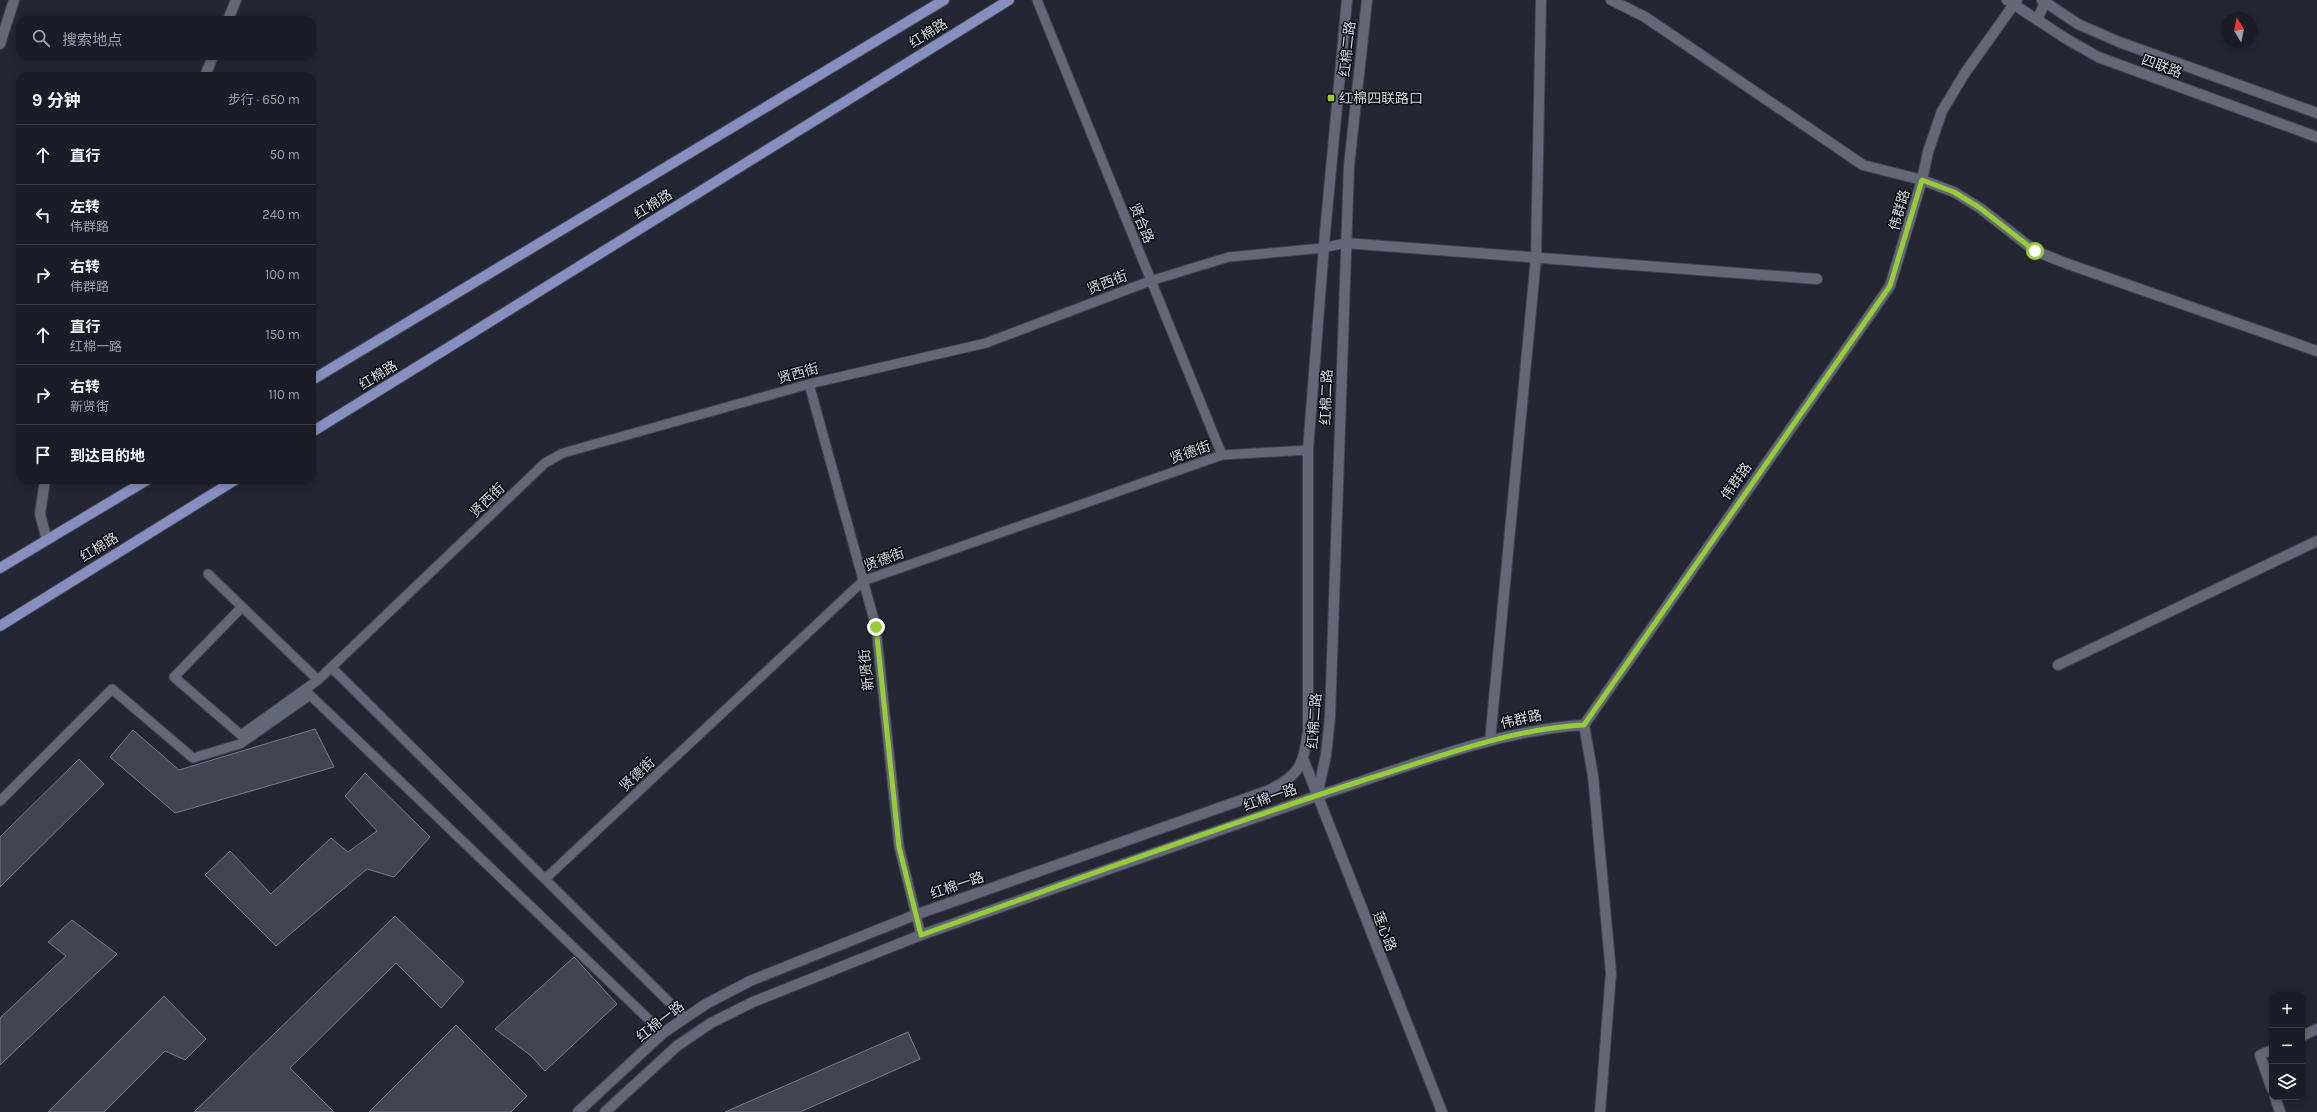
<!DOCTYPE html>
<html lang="zh">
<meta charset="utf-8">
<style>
:root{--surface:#1b1c26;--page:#24252e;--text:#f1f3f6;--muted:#a0a1a7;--line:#393a43}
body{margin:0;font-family:Karla,"Noto Sans SC",sans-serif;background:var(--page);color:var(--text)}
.controls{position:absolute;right:12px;bottom:12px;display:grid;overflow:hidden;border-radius:8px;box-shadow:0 2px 6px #0003}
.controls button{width:36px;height:36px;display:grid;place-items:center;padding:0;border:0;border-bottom:1px solid var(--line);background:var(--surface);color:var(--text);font:20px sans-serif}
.compass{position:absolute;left:2221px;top:12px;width:36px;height:36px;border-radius:50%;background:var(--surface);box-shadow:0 2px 6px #0003;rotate:350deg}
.stop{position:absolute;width:12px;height:12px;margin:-9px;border:3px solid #96cc39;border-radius:50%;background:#fff}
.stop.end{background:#96cc39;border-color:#fff;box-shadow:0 1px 4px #0008}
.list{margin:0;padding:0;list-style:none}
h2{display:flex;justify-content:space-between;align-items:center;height:52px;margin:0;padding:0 16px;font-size:17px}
h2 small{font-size:13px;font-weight:400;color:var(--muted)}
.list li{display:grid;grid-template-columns:26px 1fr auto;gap:12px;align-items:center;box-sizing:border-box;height:60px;padding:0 16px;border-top:1px solid var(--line)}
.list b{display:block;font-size:15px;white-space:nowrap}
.list p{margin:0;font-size:13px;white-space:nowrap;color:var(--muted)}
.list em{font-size:13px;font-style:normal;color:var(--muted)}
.icon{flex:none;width:22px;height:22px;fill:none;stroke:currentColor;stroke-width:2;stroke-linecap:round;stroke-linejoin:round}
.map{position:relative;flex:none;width:2317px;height:1112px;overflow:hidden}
.search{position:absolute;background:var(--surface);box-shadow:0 2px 6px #0003;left:16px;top:16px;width:300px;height:44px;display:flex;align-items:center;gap:10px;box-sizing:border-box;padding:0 14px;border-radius:12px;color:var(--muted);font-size:15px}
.panel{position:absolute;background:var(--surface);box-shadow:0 2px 6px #0003;left:16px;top:72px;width:300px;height:412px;border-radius:12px}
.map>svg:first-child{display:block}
</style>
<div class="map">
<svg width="2317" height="1112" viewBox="0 0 2317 1112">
<rect width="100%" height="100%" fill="#242633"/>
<path fill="#424453" stroke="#7a7d8d" d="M315 729 334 767 175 813 110 757 133 730 179 770Z
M79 759 104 784 0 887V837Z
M365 773 430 837 394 877 367 869 276 946 205 875 230 851 271 894 331 838 348 852 377 831 345 796Z
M395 916 464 982 441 1008 396 963 290 1068 334 1112H194Z
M72 920 117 954 0 1065V1018L66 956 48 942Z
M574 957 617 1004 545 1071 530 1055 495 1029Z
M164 996 206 1039 185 1060 165 1051 104 1112H48Z
M456 1025 527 1096 511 1112H369Z
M908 1032 920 1059 800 1112H725Z"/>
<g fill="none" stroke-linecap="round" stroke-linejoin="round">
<defs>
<path id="lane" d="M1037 0 1222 455
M809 384 876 627 899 847 921 935
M208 574 318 680 545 463 563 453 809 384 986 343 1150 281 1229 257 1323 248 1345 243
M242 607 174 677 241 735 318 680
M332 668 685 1018
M0 801 112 689 193 758 240 744 310 695 663 1033
M545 879 863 581 1222 455 1308 450"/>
<path id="street" d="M1611 0 1645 17 1863 165 1922 180 1954 192 1980 208 2035 251 2068 264 2317 351
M228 20 236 0
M2037 20 2046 0
M0 44 14 0
M205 76 213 56
M1345 243 1817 279
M45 480 40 514 47 540
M2058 665 2317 541
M1584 725 1593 776 1611 973 1600 1112
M1490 741 1536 258 1541 0
M1304 761 1442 1112
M1317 796C1402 769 1496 730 1584 725L1890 286 1922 180 1928 152 1942 111 1965 73 2017 0
M2302 1036 2317 1029
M2272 1050 2260 1055 2272 1089
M2275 1097 2280 1112"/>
<path id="secondary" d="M2007 0 2065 38 2098 57 2317 137
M2042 0 2078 24 2119 42 2317 113
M578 1112 663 1033 706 1004 750 981 915 915 1267 791C1301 775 1303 765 1308 731V450L1325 233 1347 0
M605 1112 677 1046 711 1023 753 1002 921 935 1317 796 1326 755 1330 717 1349 166 1367 0"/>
<path id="primary" d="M312 380 944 0
M312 432 1009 0
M0 568 147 480
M0 626 235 480"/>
</defs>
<use href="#lane" stroke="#41434d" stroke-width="11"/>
<use href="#street" stroke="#41434d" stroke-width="12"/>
<use href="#secondary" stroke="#41434d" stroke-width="12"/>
<use href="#primary" stroke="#41434d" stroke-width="12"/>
<use href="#lane" stroke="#646777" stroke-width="9"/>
<use href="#street" stroke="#646777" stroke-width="10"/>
<use href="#secondary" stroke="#646777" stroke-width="10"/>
<use href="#primary" stroke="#878fc0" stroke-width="10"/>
</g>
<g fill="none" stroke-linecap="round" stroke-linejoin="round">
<path stroke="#96cc39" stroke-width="5" d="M876 627 899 847 921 935C1068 883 1215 828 1364 780 1437 758 1508 729 1584 725L1890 286 1922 180 1954 192 1980 208 2035 251"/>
</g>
<rect fill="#96cc39" stroke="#0e0f15" stroke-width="1.5" x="1327" y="94" width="8" height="8" rx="2"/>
<g text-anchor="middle" stroke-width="3" stroke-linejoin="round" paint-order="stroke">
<g font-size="14" fill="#d5d6df" stroke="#0e0f15">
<text transform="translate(928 33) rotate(-32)" y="5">红棉路</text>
<text transform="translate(1347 49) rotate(-84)" y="5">红棉二路</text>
<text transform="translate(2162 66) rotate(20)" y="5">四联路</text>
<text transform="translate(653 204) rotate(-32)" y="5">红棉路</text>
<text transform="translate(1899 210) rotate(-74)" y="5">伟群路</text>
<text transform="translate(1142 223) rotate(68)" y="5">贤合路</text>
<text transform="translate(1107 282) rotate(-21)" y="5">贤西街</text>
<text transform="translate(798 373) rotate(-15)" y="5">贤西街</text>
<text transform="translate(378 375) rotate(-32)" y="5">红棉路</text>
<text transform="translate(1326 397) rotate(-88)" y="5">红棉二路</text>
<text transform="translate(1190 452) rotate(-19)" y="5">贤德街</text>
<text transform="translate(1736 481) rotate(-55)" y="5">伟群路</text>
<text transform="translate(487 500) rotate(-44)" y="5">贤西街</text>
<text transform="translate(99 547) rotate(-32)" y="5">红棉路</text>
<text transform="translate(884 559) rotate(-20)" y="5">贤德街</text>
<text transform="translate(866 670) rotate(-96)" y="5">新贤街</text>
<text transform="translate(1521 719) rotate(-13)" y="5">伟群路</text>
<text transform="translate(1314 721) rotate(-86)" y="5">红棉二路</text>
<text transform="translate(637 774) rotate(-43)" y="5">贤德街</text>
<text transform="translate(1270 797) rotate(-19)" y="5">红棉一路</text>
<text transform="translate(957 885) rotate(-19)" y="5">红棉一路</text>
<text transform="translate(1385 931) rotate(69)" y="5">莲心路</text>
<text transform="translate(660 1021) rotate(-38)" y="5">红棉一路</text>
</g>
<g font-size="14" fill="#d5d6df" stroke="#0e0f15" text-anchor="start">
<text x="1339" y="103">红棉四联路口</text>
</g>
</g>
</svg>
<div class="controls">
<button>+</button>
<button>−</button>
<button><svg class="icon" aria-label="layers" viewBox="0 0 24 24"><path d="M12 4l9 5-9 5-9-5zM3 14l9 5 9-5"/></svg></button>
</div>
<svg class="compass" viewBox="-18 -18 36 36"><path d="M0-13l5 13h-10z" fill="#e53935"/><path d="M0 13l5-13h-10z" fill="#a0a1a7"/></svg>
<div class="stop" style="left:2035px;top:251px"></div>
<div class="stop end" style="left:876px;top:627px"></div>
<div class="search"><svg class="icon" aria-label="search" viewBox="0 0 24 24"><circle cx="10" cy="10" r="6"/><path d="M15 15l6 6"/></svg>搜索地点</div>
<section class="panel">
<h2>9 分钟<small>步行 · 650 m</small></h2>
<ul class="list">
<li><svg class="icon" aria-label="ahead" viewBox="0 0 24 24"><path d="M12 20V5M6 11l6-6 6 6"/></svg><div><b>直行</b></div><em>50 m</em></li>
<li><svg class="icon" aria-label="left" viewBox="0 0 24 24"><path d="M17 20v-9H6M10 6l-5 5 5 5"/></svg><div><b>左转</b><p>伟群路</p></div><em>240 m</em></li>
<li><svg class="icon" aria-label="right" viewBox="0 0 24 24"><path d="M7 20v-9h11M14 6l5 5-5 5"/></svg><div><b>右转</b><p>伟群路</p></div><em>100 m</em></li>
<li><svg class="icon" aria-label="ahead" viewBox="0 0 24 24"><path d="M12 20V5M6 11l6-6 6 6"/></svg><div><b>直行</b><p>红棉一路</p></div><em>150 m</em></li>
<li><svg class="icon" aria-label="right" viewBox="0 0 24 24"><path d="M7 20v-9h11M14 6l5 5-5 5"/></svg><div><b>右转</b><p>新贤街</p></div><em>110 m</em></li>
<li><svg class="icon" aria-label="arrive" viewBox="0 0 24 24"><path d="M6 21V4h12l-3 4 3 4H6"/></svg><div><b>到达目的地</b></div></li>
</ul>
</section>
</div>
